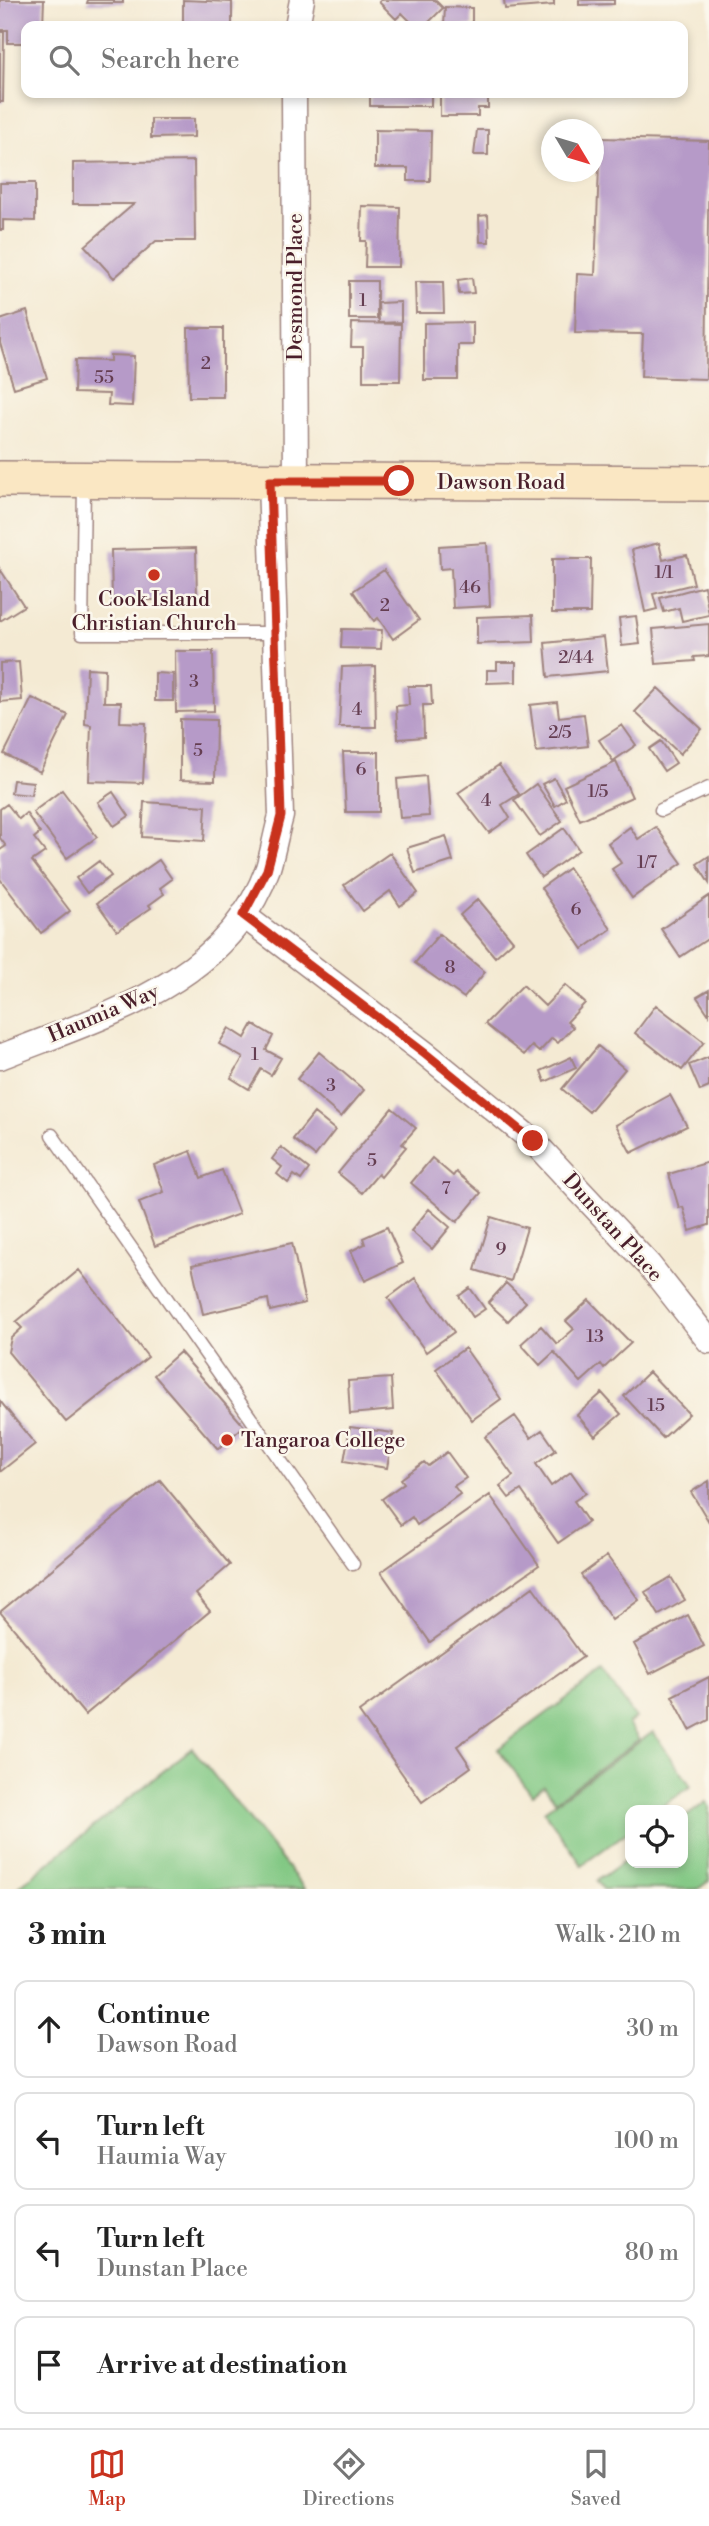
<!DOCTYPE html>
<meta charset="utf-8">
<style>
:root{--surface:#fff;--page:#f2f2f2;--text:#222;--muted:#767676;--line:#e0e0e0;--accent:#c8321e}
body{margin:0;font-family:"Libre Bodoni",serif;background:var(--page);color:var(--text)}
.controls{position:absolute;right:21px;bottom:21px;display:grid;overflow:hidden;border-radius:14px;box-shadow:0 4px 10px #0003}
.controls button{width:63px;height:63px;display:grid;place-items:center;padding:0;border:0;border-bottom:2px solid var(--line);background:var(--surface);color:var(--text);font:35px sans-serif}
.compass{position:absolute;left:541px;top:119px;width:63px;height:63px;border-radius:50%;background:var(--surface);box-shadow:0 4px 10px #0003;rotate:128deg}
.stop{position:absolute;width:21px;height:21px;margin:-16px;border:5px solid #c8321e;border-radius:50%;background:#fff}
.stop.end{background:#c8321e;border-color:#fff;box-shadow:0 2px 7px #0008}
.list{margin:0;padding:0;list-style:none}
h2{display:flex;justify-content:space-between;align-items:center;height:91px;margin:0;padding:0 28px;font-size:30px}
h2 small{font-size:23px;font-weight:400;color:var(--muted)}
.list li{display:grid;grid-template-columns:46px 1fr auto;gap:21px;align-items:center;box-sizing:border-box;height:98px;margin:0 14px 14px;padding:0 14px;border:2px solid var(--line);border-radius:14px}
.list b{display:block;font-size:26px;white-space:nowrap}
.list p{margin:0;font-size:23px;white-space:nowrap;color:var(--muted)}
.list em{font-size:23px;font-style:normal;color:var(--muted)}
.icon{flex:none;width:38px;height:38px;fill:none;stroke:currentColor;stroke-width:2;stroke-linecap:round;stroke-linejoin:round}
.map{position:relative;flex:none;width:709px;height:1889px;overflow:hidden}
.search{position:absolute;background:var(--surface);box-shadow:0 4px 10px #0003;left:21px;right:21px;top:21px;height:77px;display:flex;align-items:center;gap:18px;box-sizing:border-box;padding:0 24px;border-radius:14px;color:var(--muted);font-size:26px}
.sheet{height:539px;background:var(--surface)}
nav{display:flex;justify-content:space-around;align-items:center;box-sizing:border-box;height:98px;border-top:2px solid var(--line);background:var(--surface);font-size:19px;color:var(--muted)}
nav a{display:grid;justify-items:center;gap:4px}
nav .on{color:var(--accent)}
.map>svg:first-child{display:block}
</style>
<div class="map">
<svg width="709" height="1889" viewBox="0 0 709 1889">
<rect width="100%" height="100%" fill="#fbf7ec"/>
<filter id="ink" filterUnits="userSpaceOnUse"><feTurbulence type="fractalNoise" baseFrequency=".0143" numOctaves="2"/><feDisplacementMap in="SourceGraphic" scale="14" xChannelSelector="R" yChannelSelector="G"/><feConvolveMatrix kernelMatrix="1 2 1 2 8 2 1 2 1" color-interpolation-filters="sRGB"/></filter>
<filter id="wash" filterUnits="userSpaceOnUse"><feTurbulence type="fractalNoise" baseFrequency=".00686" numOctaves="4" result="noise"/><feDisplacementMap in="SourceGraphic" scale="28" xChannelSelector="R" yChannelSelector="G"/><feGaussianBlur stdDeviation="1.57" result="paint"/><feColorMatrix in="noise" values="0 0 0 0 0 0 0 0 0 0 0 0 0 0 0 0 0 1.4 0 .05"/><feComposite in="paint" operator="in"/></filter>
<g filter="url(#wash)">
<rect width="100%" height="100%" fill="#f4ead3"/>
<path fill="#80c782" stroke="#657356" stroke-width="2" d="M603 1672 636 1718 628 1724 639 1740 555 1801 544 1786 532 1795 498 1749Z
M653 1732 691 1786 657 1810H630V1830L582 1865 544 1811Z
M192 1748 305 1889H16Z
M706 1802 709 1806V1881L698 1889H603L597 1881 630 1857V1863H683V1819Z"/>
<g id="blocks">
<path fill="#b69ac8" d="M0 0H44L43 26H26V43H8V30H0Z
M88 0H123V3H87Z
M183 0 232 2V25H183Z
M381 0H435L443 8 425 26H415L402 13 396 19 379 2Z
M504 0H554V5L505 9Z
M579 0H614V4L579 5Z
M445 7 472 8V26H444Z
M0 32H4L3 102H0Z
M370 93H431V106H370Z
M440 93H488V108H478V116H440Z
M151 119H194V137L151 138Z
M375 130 431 131 430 181H408V168H375Z
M477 130H488V155H474Z
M600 138 709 141 706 379 641 377 643 334 575 333 577 274 595 275Z
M194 161 195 241H156L114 278 85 246 134 204H73V163Z
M0 183H35V221L3 220V230H0Z
M362 206 400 207 399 267H365L366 241H361Z
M488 215 489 242H480L479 216Z
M472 278 474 293 459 294 458 280Z
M349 281H377V319H349Z
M415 282H443L444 313H416Z
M401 302V322L379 323 378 303Z
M27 311 47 378 14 388 0 343V320Z
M473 322V345H458V380H424V323Z
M352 323 401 324 400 381H363V347H351Z
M188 328H223V397H189Z
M110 355 134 356 132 406 108 405 109 394 74 393 75 360 110 361Z
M487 543 490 606 453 608 451 568 440 569 439 546Z
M659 543 663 560 687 555 694 584 653 594 657 609 645 612 632 550Z
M196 548 197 599 112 601 111 550Z
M552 559H591L590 613H552Z
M0 569 24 606 0 621Z
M384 570 419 620 393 639 378 618 374 621 353 591Z
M704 586 709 615 682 621 679 608 664 612 660 598Z
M533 615 534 642 477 644V617Z
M636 616 640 644 622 646 619 618Z
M709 624V656L694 657 695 661 656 664 653 629Z
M342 629 382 630 381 649 341 648Z
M604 637 608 671 548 677 545 643Z
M175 651H213L214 711 176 712Z
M19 662 22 700 0 702V663Z
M497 662H516V682L487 683V670H497Z
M375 666 376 727H339L342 667Z
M87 668 105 669 104 702H121L120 722 146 723 143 783 89 781 91 725 85 724Z
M155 673 173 674V701H155Z
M408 686H431L432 705H423L424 737 398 739 396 706 409 705Z
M658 688 702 729 680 754 635 712Z
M32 698 68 715 40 772 4 754Z
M557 702 559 717 584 714 588 746 536 752 530 705Z
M180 719 216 720 215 781 180 780Z
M622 725 636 745 613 761 599 740Z
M661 741 676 763 664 771 649 749Z
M343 752H379V812H346Z
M616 762 632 797 580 820 564 786Z
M499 765 519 794 502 805 510 818 489 833 458 793Z
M426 776 429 816 400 818 397 779Z
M554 778 566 799 555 806 542 784Z
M13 780 33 782 31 795 11 793Z
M536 784 562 821 540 836 514 800Z
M62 790 97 837 67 858 33 812Z
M113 792 129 816 114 826 98 802Z
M144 802 206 806 204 841 142 837Z
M7 804 19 819 26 813 40 833 34 838 45 852 32 861 70 911 41 933 0 879V850L6 846 0 838V809Z
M630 827 638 839 656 827 682 863 632 898 612 869 621 863 608 843Z
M564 828 579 850 541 877 526 855Z
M446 836 453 861 415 873 407 848Z
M390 853 418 893 400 906 390 891 363 911 344 885Z
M709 856V883L697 864Z
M159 860 172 879 160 888 164 894 149 905 151 908 117 931 97 903Z
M99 861 111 876 87 893 76 878Z
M569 868 611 929 583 949 541 888Z
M709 896V938L680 957 661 929Z
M478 899 513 941 495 957 460 915Z
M439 934 485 972 464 998 415 963Z
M523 985 545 1006 565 985 585 1003 567 1022 573 1027 558 1043 552 1038 539 1052 532 1046 524 1055 485 1024Z
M709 990V1015L697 997Z
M656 1005 704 1042 682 1070 635 1033Z
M253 1024 273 1036 266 1050 281 1058 271 1075 261 1069 249 1089 231 1078 243 1058 219 1044 229 1028 245 1038Z
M598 1046 625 1069 589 1112 562 1089Z
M319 1052 364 1090 341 1117 297 1079Z
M571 1057 576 1068 545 1082 541 1071Z
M709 1057V1087L700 1091 689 1065Z
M670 1095 687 1126 631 1153 616 1125Z
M392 1108 416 1128 402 1144 406 1147 381 1177 378 1174 362 1193 338 1173Z
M314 1113 335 1130 315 1156 293 1139Z
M281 1147 309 1169 301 1180 294 1175 288 1183 277 1174 282 1167 272 1159Z
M191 1151 201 1178 222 1170 239 1214 155 1246 139 1202 164 1192 154 1165Z
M432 1158 453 1176 456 1172 481 1193 457 1222 411 1183Z
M709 1162V1225L690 1231 683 1207 679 1208 669 1174Z
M429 1209 450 1227 432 1249 411 1231Z
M491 1217 527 1228 511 1281 475 1270Z
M387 1227 403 1263 365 1281 351 1251 365 1244 363 1238Z
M292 1243 305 1303 270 1311 268 1299 203 1314 192 1265Z
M79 1270 148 1357 66 1422 8 1352 11 1338 22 1328 16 1322Z
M415 1278 454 1332 426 1352 388 1298Z
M506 1283 526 1302 508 1321 488 1303Z
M470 1288 485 1309 473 1317 459 1296Z
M589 1300 631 1343 604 1368 601 1364 581 1382 554 1352 540 1365 521 1344 541 1326 557 1344 574 1329 566 1321Z
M465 1348 501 1399 472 1420 436 1369Z
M180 1352 244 1426 218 1449 154 1375Z
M649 1372 689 1414 663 1438 624 1396Z
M391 1378 393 1410 350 1414 348 1381Z
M602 1393 621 1414 595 1436 577 1415Z
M0 1401 35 1444 0 1472Z
M515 1416 531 1438 542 1430 556 1450 536 1464 551 1486 571 1472 586 1493 574 1501 588 1522 558 1543 521 1490 509 1498 500 1486 513 1476 485 1437Z
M350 1427 393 1433 387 1468 344 1461Z
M447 1452 466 1478 454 1486 460 1494 417 1525 412 1517 401 1525 382 1499 404 1483 401 1479 424 1462 428 1466Z
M160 1480 230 1565 196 1594 210 1611 85 1715 0 1612Z
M709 1481V1522L691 1492Z
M490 1495 539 1565 430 1642 381 1572Z
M607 1556 639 1600 612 1620 581 1575Z
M671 1577 685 1600 659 1615 645 1592Z
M533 1587 583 1657 457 1746 471 1767 422 1802 359 1712Z
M688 1615 704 1646 650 1674 634 1644Z
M709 1677V1720L690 1730 672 1696Z"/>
</g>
</g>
<g filter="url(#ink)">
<use href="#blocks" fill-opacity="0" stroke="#9f847f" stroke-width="2"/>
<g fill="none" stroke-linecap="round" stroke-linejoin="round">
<defs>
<path id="lane" d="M84 482 82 633H273
M661 810 709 788
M52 1135 353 1564"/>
<path id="street" d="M297 26 302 0
M294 93 296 481
M243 915 426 1054 533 1141 649 1265 709 1341
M0 1057C102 1016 227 984 268 868 273 852 276 833 281 816L270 481"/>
<path id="secondary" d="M0 479 709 483"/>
</defs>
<use href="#lane" stroke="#9f847f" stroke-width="15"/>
<use href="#street" stroke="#9f847f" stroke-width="27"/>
<use href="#secondary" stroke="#9f847f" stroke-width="38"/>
<use href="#lane" stroke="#fff" stroke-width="12"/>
<use href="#street" stroke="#fff" stroke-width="24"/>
<use href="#secondary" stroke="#fae7c3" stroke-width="35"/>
</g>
</g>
<g fill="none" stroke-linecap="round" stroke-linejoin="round" filter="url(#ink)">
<path stroke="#c8321e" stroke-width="9" d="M399 481H270L281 816 267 870 243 915 426 1054 533 1141"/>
</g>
<g fill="#c8321e" stroke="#fbf7ec" stroke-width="2.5">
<circle cx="154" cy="575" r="7"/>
<circle cx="227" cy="1440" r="7"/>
</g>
<g text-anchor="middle" stroke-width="5" stroke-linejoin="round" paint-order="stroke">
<g font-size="18" fill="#653e52">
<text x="363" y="306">1</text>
<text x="206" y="369">2</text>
<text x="104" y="383">55</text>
<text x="664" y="578">1/1</text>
<text x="470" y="593">46</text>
<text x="385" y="611">2</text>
<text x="576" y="663">2/44</text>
<text x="194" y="687">3</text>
<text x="357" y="715">4</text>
<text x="560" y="738">2/5</text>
<text x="198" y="756">5</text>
<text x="361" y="775">6</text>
<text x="598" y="797">1/5</text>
<text x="486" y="806">4</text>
<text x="647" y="868">1/7</text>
<text x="576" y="915">6</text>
<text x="450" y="973">8</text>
<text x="255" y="1060">1</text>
<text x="331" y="1091">3</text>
<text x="372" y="1166">5</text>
<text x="446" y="1194">7</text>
<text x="501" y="1255">9</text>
<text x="595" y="1342">13</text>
<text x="656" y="1411">15</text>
</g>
<g font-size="21" fill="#4a1f2b" stroke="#fbf7ec">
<text transform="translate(295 287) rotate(-90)" y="7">Desmond Place</text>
<text x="501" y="489">Dawson Road</text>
<text transform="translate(103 1013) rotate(-23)" y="7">Haumia Way</text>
<text transform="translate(613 1227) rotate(48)" y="7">Dunstan Place</text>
</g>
<g font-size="21" fill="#4a1f2b" stroke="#fbf7ec">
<text x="154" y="606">Cook Island<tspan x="154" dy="24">Christian Church</tspan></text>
<text x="241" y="1447" text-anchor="start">Tangaroa College</text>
</g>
</g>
</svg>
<div class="controls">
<button><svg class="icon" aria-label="locate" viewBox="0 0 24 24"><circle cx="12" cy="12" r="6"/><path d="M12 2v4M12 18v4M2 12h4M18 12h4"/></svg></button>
</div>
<svg class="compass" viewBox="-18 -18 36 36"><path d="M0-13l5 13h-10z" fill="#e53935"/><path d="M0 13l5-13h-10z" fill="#767676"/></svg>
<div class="stop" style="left:399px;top:481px"></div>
<div class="stop end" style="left:533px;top:1141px"></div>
<div class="search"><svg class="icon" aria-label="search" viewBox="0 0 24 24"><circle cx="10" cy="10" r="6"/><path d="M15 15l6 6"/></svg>Search here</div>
</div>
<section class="sheet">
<h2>3 min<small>Walk · 210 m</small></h2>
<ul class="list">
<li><svg class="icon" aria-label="ahead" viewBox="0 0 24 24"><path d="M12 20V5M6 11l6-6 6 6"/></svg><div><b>Continue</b><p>Dawson Road</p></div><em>30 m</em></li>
<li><svg class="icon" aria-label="left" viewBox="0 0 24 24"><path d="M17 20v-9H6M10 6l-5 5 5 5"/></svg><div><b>Turn left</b><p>Haumia Way</p></div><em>100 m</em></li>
<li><svg class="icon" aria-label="left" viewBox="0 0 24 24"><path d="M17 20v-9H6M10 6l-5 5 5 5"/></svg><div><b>Turn left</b><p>Dunstan Place</p></div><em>80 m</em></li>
<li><svg class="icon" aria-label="arrive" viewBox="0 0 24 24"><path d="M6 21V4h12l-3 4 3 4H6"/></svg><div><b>Arrive at destination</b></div></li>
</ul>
</section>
<nav>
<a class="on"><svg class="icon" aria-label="map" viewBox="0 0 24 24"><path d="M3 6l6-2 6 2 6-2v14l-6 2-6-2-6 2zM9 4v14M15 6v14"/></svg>Map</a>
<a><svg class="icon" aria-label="directions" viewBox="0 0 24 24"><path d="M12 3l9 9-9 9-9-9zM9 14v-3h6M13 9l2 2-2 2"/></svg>Directions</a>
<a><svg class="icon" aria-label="saved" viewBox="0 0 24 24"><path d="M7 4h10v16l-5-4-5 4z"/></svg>Saved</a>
</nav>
